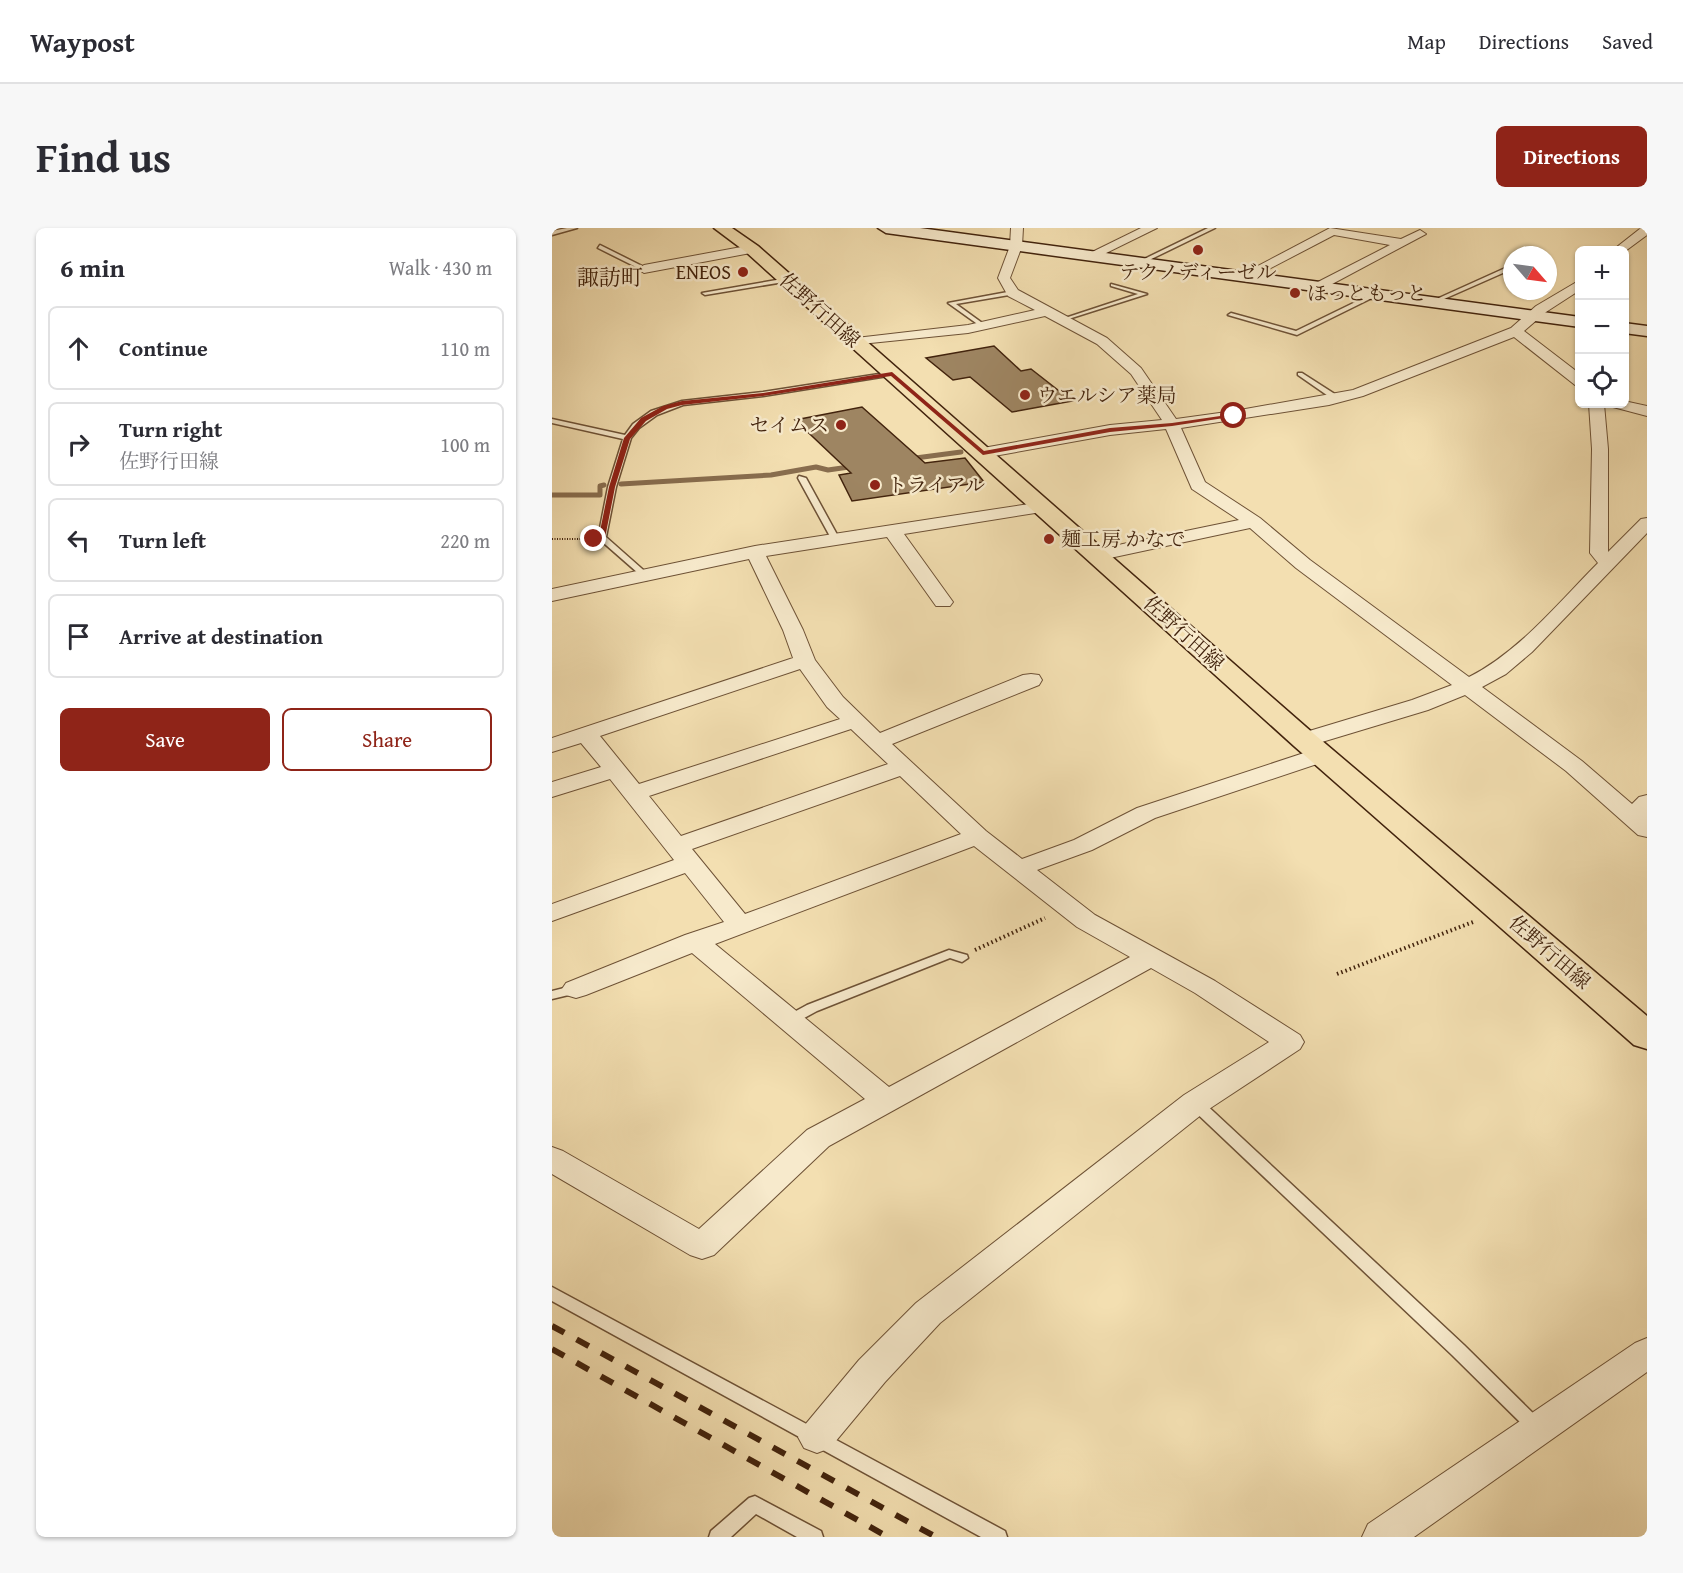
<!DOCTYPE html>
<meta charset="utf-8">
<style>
:root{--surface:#fff;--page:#f7f7f7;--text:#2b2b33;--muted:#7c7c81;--line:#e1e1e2;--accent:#8f2418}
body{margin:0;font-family:"Gentium Book Plus","Noto Serif JP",serif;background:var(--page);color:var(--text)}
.controls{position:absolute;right:18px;top:18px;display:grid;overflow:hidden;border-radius:9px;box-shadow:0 2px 4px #0004}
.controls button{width:54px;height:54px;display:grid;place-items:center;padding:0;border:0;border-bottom:2px solid var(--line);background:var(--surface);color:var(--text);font:30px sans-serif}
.compass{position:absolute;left:951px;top:18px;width:54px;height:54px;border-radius:50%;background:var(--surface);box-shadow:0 2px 4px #0004;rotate:118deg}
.stop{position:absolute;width:18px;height:18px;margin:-14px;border:4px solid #8f2418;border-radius:50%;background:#fff}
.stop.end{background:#8f2418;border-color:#fff;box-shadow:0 2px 6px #0008}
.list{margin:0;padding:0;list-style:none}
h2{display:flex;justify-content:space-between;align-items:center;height:78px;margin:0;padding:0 24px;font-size:26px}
h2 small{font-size:20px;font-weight:400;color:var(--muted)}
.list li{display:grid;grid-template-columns:39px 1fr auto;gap:18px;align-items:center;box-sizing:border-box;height:84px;margin:0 12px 12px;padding:0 12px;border:2px solid var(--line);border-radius:9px}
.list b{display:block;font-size:22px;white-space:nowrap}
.list p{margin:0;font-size:20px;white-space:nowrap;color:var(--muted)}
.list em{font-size:20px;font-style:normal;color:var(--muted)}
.actions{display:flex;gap:12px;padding:18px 24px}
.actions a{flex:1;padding:14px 0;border:2px solid var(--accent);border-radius:9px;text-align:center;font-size:21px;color:var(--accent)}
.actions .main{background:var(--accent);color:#fff}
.icon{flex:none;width:33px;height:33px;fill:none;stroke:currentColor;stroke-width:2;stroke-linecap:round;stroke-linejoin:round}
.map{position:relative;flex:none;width:1095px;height:1309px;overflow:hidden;border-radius:9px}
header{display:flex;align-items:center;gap:36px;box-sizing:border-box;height:84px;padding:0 30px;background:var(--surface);border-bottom:2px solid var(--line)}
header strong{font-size:28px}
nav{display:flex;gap:33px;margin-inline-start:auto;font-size:21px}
.intro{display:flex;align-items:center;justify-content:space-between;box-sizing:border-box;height:144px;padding:0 36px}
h1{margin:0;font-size:42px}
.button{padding:15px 27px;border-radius:9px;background:var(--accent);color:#fff;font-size:21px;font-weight:700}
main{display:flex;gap:36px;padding:0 36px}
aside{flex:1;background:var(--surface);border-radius:9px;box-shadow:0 2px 4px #0004}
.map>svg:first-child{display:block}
</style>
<header>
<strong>Waypost</strong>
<nav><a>Map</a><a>Directions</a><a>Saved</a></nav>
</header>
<div class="intro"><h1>Find us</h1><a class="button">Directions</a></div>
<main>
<aside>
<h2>6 min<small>Walk · 430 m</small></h2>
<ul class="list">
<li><svg class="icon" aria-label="ahead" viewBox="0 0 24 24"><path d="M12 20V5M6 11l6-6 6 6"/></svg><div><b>Continue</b></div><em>110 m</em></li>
<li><svg class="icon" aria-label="right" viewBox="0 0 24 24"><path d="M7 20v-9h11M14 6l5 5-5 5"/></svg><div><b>Turn right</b><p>佐野行田線</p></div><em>100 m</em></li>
<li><svg class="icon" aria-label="left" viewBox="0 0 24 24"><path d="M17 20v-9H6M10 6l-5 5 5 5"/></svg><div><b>Turn left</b></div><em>220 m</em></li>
<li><svg class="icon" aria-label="arrive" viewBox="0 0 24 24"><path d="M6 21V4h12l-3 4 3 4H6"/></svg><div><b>Arrive at destination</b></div></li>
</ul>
<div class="actions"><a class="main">Save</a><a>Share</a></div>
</aside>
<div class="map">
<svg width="1095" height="1309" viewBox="0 0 1095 1309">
<rect width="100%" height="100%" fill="#f3dfb1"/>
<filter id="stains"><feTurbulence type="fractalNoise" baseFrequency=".00333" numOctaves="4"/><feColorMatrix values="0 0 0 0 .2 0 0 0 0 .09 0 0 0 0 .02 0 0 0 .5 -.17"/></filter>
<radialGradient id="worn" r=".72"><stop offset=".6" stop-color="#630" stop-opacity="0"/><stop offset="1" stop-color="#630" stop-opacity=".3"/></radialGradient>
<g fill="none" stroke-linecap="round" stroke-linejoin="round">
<path stroke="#886d4e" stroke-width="5" d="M356 231 409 224
M69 256 219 247 264 239 276 242 304 238
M0 267H48V258L52 257"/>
</g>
<path fill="#9e8562" stroke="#42230d" stroke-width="1.5" d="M442 118 469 143 479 141 520 173 460 184 418 149 401 152 374 130Z
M310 179 373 235 413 230 432 254 300 273 287 247 299 245 243 192Z"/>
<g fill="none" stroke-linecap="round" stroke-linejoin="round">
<defs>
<path id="lane" d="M15 0H25L0 7V3Z
M656 0H663L589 36 584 35Z
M48 17 94 40 95 41 90 42 46 20Z
M960 37V41L883 75 878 74Z
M236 50 238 53 153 67 150 65Z
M559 56 595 66 507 94V92L586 66 559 58Z
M461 63 463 66 404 76 433 97V99L431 100 396 75Z
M824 64 826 67 745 107 676 87 679 85 744 103Z
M340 144 342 145V147L211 168 131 177 105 187 87 200 79 210 64 259 54 309 97 347V351L94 352 46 310 56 259 71 211 0 195V191L73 207 81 196 99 183 130 173 211 164Z
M746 145H750L789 170 782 172 746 147Z
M247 248 254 250 288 312 287 314 280 312 246 250Z
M397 722 415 727 416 730 410 734 398 730 265 783 243 795H233L231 792 233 789 255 777Z
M24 757 31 761 29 764 0 771V763Z
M643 870 648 871 912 1117 992 1196 995 1201 992 1206 986 1209 980 1206 900 1127 638 879 636 875 638 871Z
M0 1059 453 1303 455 1309H429L0 1073Z
M203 1268 269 1303 271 1309H245L204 1286 179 1309H157L159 1303 197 1270Z"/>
<path id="street" d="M459 0H471L470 18 458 50 466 62 555 110 589 140 624 191 682 183 801 162 959 100 984 78 1028 52V62L994 84 972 103 1028 146V158L1023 157 962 109 811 168 777 177 629 200 653 254 708 290 758 332 917 449C968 423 1006 375 1046 335L1038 325 1040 221 1037 176H1052L1056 221V324L1089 291 1095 290V305L980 424 954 446 930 459 1030 533 1080 576 1087 569 1095 567V609L1086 607 1014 543 913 467 876 482 760 517 752 519 744 517 741 512 744 507 860 472 900 457 744 340 698 300 544 333 537 331 535 327 537 323 687 292 640 261 614 201 558 207 431 230 425 229 423 225 425 221 431 220 558 197 610 192 579 146 545 116 493 88 416 105 299 117 297 114 299 111 304 110 416 97 483 82 456 68 446 50 458 18Z
M589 0H605L542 31 538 32 532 28Z
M778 0 849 11 868 2 874 6 767 63 760 59 762 56 838 17 782 7 696 52 691 53 685 49Z
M1089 0H1095V7L1072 24 1061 22Z
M200 17 206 21 204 24 92 45 86 41 92 37Z
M1072 173 1095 178V188L1061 179 1058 176H1072Z
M490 274 496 275 499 279 496 283 352 306 401 374 398 378H384L335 309 214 328 251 402 263 432 291 469 328 505 471 447 479 446 487 447 490 452 487 457 340 516 434 603 470 631 522 612 585 580 761 522 769 520 777 522 780 527 777 532 603 590 540 622 485 642 543 687 663 753 748 807 752 814 748 821 654 883 388 1095 333 1154 278 1220 265 1225 252 1220 246 1209 252 1198 307 1132 364 1075 632 867 717 814 643 765 599 740 277 918 162 1027 150 1031 138 1027 0 946V919L11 923 147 1001 255 902 313 871 140 725 34 767 24 770 14 767 10 761 14 755 133 707 172 694 133 645 0 693V676L122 632 58 551 0 569V554L49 539 29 515 0 524V510L241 430 231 402 197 331 0 373V361L203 318ZM248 441 275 479 288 491 87 556 48 508ZM299 501 336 536 129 608 97 568ZM348 548 409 606 193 686 140 621ZM422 618 525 699 578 729 337 859 163 716Z
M1095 1110V1144L862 1309H810L816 1296 1083 1115Z"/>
<path id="secondary" d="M326 0H368L1028 89V99L334 5Z
M1072 95 1095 98V108L1072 105Z"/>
<path id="primary" d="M162 0H180L206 18 762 506 1095 788V821L1082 817 742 518 194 24Z"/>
</defs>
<use href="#lane" stroke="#6e5236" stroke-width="3"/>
<use href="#street" stroke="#6e5236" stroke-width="2"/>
<use href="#secondary" stroke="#42230d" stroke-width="3"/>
<use href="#primary" stroke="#42230d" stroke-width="3"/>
<path stroke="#42230d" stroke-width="2" stroke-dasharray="1 1.5" stroke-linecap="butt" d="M0 311H35"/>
<path stroke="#42230d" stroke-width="4" stroke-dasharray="1.5 3" stroke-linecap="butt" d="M423 722 493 690
M785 746 921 694"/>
<use href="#lane" fill="#f7eacc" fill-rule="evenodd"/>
<use href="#street" fill="#f7eacc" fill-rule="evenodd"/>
<use href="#secondary" fill="#f7eacc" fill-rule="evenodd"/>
<use href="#primary" fill="#f3dfb1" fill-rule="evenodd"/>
<path stroke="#42230d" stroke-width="6" stroke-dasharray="14 14" stroke-linecap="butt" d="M0 1098 384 1309
M0 1121 336 1309"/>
</g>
<path fill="#8f2418" d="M340 144 432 223 558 200 620 195 682 186 685 188 620 198 558 204 431 227 339 148 211 168 130 177 115 181 94 193 78 211 63 259 53 310 42 313 39 311 47 308 57 259 72 210 89 190 111 178 130 173 211 165Z"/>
<g fill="#8f2418" stroke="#f7eacc" stroke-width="2">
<circle cx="646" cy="22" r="6"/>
<circle cx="191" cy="44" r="6"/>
<circle cx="743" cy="65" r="6"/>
<circle cx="473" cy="167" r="6"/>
<circle cx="289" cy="197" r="6"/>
<circle cx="323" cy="257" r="6"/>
<circle cx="497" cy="311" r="6"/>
</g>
<g text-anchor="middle" stroke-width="5" stroke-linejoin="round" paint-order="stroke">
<g font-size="20" fill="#42230d" stroke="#f7eacc" text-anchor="start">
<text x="179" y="51" text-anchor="end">ENEOS</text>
<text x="646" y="51" text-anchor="middle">テクノディーゼル</text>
<text x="755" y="72">ほっともっと</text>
<text x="485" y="174">ウエルシア薬局</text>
<text x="277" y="204" text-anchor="end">セイムス</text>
<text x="335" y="264">トライアル</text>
<text x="509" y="318">麺工房 かなで</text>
</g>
<g font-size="20" fill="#42230d" stroke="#f7eacc">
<text transform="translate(268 82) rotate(42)" y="7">佐野行田線</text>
<text transform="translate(632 405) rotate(42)" y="7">佐野行田線</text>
<text transform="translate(998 724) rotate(41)" y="7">佐野行田線</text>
</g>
<g font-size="22" fill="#42230d" stroke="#f7eacc">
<text x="58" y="57">諏訪町</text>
</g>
</g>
<rect width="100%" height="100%" filter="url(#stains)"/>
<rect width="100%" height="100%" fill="url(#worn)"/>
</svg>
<div class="controls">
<button>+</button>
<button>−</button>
<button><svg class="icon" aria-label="locate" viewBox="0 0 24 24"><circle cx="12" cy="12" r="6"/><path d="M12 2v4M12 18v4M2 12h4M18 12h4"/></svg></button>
</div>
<svg class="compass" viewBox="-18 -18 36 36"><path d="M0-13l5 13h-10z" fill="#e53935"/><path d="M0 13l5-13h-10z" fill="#7c7c81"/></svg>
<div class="stop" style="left:682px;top:188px"></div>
<div class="stop end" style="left:42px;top:311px"></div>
</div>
</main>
